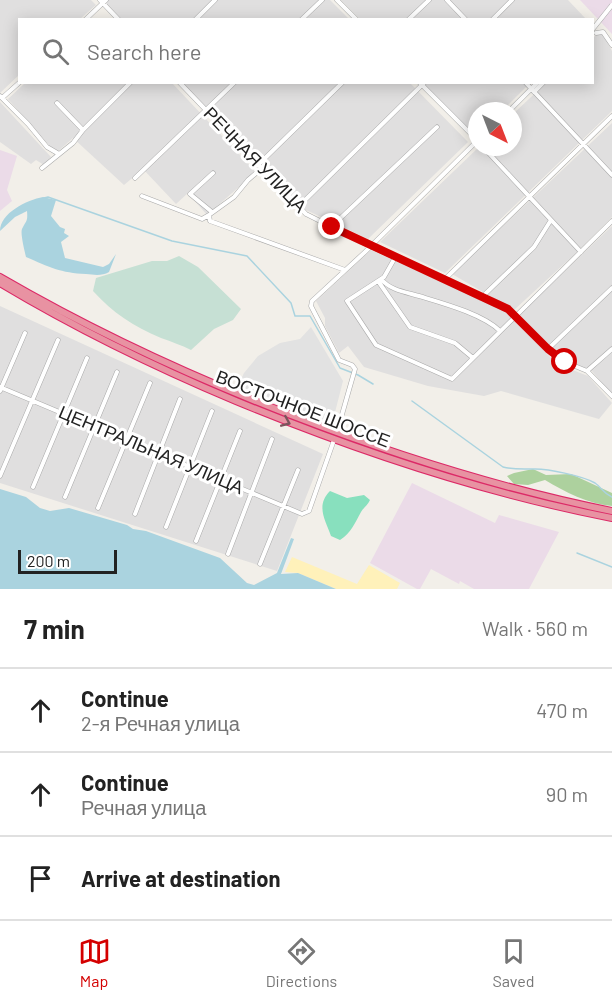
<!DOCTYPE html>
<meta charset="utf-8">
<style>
:root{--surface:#fff;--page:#f6f6f6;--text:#222;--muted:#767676;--line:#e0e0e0;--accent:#d40000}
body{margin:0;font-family:Barlow,sans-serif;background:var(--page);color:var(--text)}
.compass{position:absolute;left:468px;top:102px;width:54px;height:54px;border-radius:50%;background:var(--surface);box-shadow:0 3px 15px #0003;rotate:138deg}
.scale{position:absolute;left:18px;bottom:15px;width:99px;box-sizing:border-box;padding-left:6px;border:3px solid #222;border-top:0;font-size:16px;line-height:21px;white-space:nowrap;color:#222;-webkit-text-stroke:4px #fff;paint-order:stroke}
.stop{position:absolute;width:18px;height:18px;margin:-14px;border:4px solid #d40000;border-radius:50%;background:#fff}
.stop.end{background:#d40000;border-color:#fff;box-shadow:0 2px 6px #0008}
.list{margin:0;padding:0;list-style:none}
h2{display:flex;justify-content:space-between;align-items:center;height:78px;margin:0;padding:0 24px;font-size:26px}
h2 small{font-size:20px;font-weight:400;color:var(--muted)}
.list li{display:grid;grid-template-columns:39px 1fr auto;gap:18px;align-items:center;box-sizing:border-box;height:84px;padding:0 24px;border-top:2px solid var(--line)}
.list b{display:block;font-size:22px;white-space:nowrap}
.list p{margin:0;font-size:20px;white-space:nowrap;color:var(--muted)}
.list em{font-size:20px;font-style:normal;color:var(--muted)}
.icon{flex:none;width:33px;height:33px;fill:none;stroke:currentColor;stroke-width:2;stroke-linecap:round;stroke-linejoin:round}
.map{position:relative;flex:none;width:612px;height:589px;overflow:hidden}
.search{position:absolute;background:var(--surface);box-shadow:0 3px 15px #0003;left:18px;right:18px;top:18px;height:66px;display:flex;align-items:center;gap:15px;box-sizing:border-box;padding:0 21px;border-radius:0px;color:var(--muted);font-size:22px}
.sheet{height:330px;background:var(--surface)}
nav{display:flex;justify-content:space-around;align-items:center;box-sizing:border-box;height:84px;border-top:2px solid var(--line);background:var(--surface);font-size:16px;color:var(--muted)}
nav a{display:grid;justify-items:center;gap:3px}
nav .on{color:var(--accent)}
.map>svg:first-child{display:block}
</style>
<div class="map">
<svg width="612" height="589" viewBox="0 0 612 589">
<rect width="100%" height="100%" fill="#f2efe9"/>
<path fill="#e0dfdf" d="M0 0H91L96 5 80 19 20 20 19 75 0 93Z
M108 0H330L349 19H121L106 3Z
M341 0H568L586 19H360Z
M601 30 612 51V111L445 273 380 242 479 147H513V114L546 83 592 82 593 38Z
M25 83H172L256 172 207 215 188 193 176 204 143 169 124 185 73 138 56 153 8 99Z
M181 83H410L468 142 368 239 304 209Z
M422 83H530L502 111H477V131L472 133Z
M0 102 51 157 44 165 36 160 31 164 0 142Z
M612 123V217L575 254 514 310 452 274Z
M612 226V394L591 370 578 368 560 359 519 314Z
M371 250 503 310 514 318 553 360 565 367 588 376 612 403 599 419 501 391 484 396 428 386 364 367 348 346 339 353 325 326V318L316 301Z
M0 306 323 454 277 571 0 483Z"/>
<path fill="#ebdbe8" d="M580 0H612V34Z
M0 150 17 156 7 190 12 201 0 211Z
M412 483 495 523 499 515 559 532 529 589H474L460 581 459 584 431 569 420 589H417L370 563Z"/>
<path fill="#add19e" d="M533 469 546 475 571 474 612 493V506C588 504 565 492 545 480L528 485 514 484 507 476 514 473Z"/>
<path fill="#c6e0d4" d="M179 256 198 267 241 309 233 320 214 329 191 350C181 345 172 342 161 338 133 326 113 313 93 291L96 278 152 261H167Z"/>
<path fill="#fff1ba" d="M292 557 357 584 369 565 400 583 397 589H336L298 573 285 572Z"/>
<path fill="#88e0be" d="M330 491 347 498 364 495 370 500C368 505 364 507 361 512 355 523 351 533 340 540L331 536C326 521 315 506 330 491Z"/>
<path fill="#e2e2e2" d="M311 327 343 381 332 424 237 388 244 373 258 356 280 343 300 339Z"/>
<path fill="#aad3df" d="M43 197 56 200 51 216 60 227 65 229 64 233 69 236 61 242 65 258 103 267 109 264 116 254 109 272C102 276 95 275 86 274 61 273 49 267 26 257 25 253 20 233 22 229 26 220 28 222 27 211L15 217 0 231C0 213 27 200 43 197Z
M0 489 26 497 40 508 50 511 69 508 127 525 133 529 146 531 220 558 247 583 254 585 277 573 291 538 294 539 281 574 298 573 336 589H0Z"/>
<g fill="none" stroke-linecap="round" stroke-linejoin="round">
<path stroke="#aad3df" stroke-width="1.5" d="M44 198 48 197 172 241 247 256 291 303 295 316H310L340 368 358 375 373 384
M412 401 503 467C515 470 524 469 535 469 549 469 583 476 595 483 601 487 602 492 612 497
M577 553 612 567"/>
<defs>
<path id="minor" d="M100 0 119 20
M337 0 357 20
M447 0 466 20
M85 20 106 0
M195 20 215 0
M301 20 322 0
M408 20 429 0
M492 20 512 0
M596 33 603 32 612 45
M179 82 306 214 370 246 508 309 548 349 565 362 587 371 612 396
M419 82 477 140
M525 82 612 175
M534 92 544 82
M0 96 28 124 47 147 59 154
M2 98 20 82
M57 103 83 130
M509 111 538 82
M483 147 581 252
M258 165 343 82
M42 168 73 143 83 130 131 82
M135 178 235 82
M142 196 202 219 209 215 210 221 345 270
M298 207 425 82
M212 212 190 194 213 173
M209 215 234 197 248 180 261 169
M331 227 437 127
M396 256 384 277 347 301 376 345 452 379 612 221
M381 279C390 290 405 292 419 296 442 303 483 314 500 331
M445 279 612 116
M378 281 410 327 455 343 473 358
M483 296 534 247 551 220
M548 349 612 288
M587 371 612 349
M0 387 302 514 309 511 334 440
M0 391 25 333
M337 432 355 369 352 365 339 360 311 306 312 301 365 252 477 141
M0 476 58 340
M33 487 87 358
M65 497 117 372
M98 508 150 383
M135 514 180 399
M166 527 212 411
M196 541 240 431
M228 554 272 439
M260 564 298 470"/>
<path id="highway" d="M0 277C93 331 190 376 291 415 395 455 502 489 612 511
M0 283C75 328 155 367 236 401 357 451 483 493 612 518"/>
</defs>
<use href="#minor" stroke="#a9a9a9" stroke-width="5"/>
<use href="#highway" stroke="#dc2a67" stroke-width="8"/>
<use href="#minor" stroke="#fff" stroke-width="4"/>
<use href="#highway" stroke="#e892a2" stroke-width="6"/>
<defs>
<path id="minor-bridge" d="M592 30 612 5"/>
</defs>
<use href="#minor-bridge" stroke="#a9a9a9" stroke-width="5" stroke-linecap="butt"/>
<use href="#minor-bridge" stroke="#fff" stroke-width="4"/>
</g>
<defs><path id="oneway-chevron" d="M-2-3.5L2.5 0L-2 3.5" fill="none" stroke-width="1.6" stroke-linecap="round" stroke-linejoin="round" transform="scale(1.5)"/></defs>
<use stroke="#7b545c" href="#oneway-chevron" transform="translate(286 422) rotate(23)"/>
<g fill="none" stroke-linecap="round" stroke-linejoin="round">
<path stroke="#d40000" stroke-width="8" d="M332 227 508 309 548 349 565 362"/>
</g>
<g text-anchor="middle" stroke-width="6" stroke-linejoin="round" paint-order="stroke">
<g font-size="18" fill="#222" stroke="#fff">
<text transform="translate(255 160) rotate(46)" y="6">РЕЧНАЯ УЛИЦА</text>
<text transform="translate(303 409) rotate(21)" y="6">ВОСТОЧНОЕ ШОССЕ</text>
<text transform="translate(151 450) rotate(23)" y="6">ЦЕНТРАЛЬНАЯ УЛИЦА</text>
</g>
</g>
</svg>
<svg class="compass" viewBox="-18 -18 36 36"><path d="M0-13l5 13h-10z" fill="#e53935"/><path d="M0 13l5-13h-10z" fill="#767676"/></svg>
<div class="scale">200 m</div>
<div class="stop" style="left:565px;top:362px"></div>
<div class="stop end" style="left:332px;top:227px"></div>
<div class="search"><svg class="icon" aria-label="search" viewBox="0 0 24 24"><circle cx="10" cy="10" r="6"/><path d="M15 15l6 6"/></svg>Search here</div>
</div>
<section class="sheet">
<h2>7 min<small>Walk · 560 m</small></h2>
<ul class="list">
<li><svg class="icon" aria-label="ahead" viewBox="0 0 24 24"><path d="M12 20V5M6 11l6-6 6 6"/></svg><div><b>Continue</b><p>2-я Речная улица</p></div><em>470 m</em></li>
<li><svg class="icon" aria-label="ahead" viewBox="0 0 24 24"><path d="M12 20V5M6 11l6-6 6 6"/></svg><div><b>Continue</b><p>Речная улица</p></div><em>90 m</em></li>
<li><svg class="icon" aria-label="arrive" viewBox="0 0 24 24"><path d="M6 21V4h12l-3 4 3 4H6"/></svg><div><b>Arrive at destination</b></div></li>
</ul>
</section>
<nav>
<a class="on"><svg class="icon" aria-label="map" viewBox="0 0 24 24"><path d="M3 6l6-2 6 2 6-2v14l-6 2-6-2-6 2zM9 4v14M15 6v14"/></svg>Map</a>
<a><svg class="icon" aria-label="directions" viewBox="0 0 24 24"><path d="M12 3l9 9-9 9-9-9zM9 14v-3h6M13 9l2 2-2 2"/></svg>Directions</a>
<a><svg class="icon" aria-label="saved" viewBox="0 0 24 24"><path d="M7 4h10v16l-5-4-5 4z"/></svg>Saved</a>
</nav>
